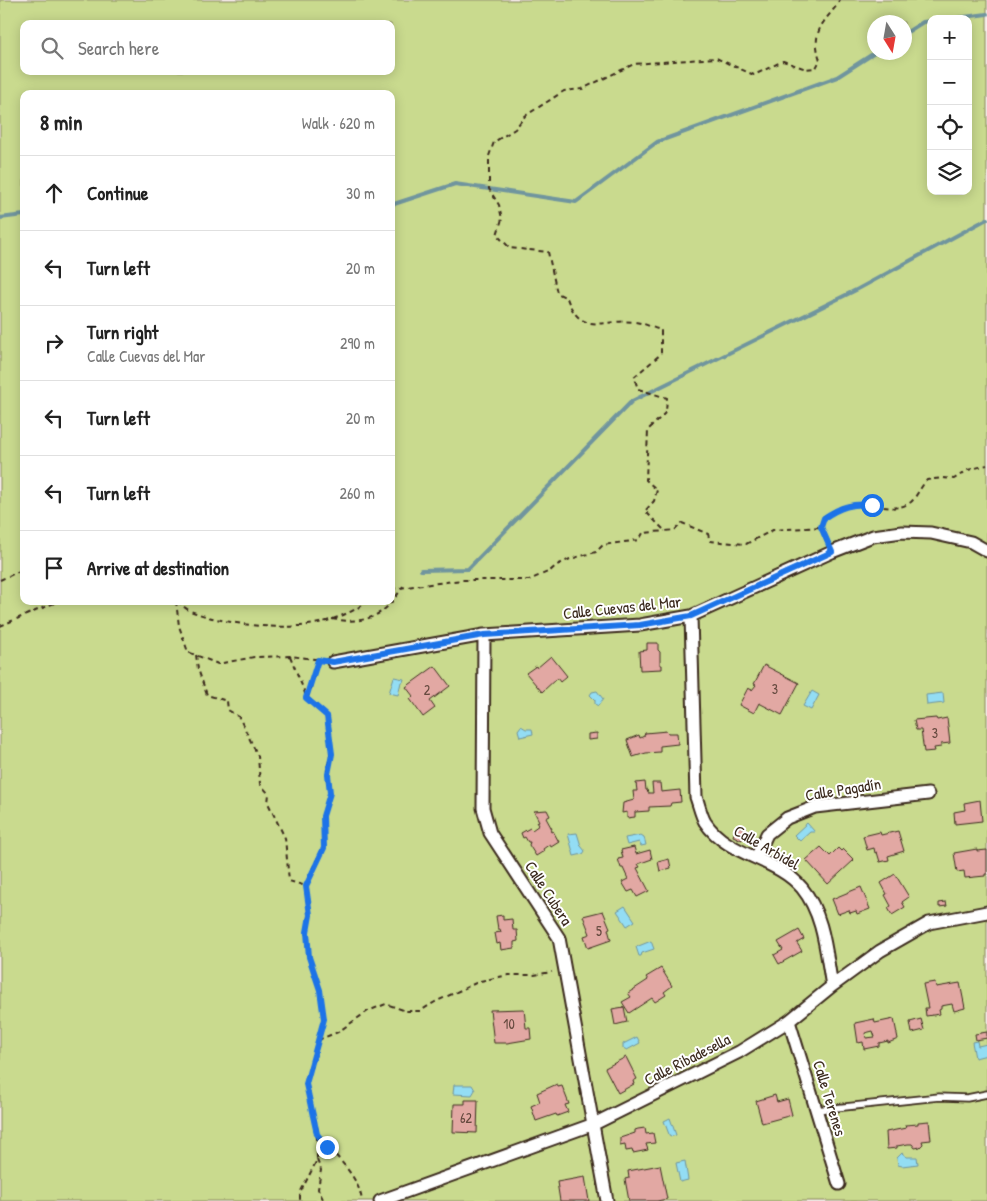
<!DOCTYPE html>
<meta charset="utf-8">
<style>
:root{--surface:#fff;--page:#f2f2f2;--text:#222;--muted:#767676;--line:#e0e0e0}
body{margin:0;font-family:"Patrick Hand",sans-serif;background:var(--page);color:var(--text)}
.controls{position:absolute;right:15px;top:15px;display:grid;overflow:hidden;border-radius:10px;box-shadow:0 2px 12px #0003}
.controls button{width:45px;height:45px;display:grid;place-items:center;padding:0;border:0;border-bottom:1px solid var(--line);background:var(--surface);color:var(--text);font:25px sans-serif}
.compass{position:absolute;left:867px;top:15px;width:45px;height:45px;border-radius:50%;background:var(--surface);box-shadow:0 2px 12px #0003;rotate:169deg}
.stop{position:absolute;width:15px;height:15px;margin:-11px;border:4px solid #1a73e8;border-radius:50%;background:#fff}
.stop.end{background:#1a73e8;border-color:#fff;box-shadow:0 1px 5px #0008}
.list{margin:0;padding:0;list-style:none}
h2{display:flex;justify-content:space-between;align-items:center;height:65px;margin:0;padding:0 20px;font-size:21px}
h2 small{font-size:16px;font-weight:400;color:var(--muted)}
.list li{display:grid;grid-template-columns:32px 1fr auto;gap:15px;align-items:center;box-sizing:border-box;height:75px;padding:0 20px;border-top:1px solid var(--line)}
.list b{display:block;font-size:19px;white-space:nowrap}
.list p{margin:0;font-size:16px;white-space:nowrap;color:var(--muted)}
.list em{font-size:16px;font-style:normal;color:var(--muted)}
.icon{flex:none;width:28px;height:28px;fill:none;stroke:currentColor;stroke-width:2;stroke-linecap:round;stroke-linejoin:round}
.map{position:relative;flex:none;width:987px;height:1201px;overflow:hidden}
.search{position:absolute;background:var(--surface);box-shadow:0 2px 12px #0003;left:20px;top:20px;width:375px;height:55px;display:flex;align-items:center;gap:12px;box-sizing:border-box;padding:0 18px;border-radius:10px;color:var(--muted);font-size:19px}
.panel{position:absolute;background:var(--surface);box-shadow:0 2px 12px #0003;left:20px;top:90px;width:375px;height:515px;border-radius:10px}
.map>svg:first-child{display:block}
</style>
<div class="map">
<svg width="987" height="1201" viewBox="0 0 987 1201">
<rect width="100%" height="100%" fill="#f9eeed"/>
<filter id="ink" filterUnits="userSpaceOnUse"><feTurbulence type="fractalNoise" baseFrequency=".02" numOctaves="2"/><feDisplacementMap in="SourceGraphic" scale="10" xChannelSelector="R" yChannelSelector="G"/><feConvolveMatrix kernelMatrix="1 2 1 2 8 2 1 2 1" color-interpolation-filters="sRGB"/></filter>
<g filter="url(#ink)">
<path fill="#c9da8e" stroke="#828256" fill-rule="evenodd" d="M0 0H987V1201H0ZM931 19H968V191H931ZM874 22H904V52H874ZM24 24H391V71H24ZM24 94H391V601H24Z"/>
<path fill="#93ddf4" stroke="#70959e" d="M394 677 404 679 403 682H401L398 695 389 693Z
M597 691 603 699 598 706 595 704V700L590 695 592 692Z
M812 691 819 695 811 710 803 706Z
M943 693 944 703 927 705 926 695Z
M521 726 526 729H532L533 734 520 737 518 730Z
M807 823 815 832H810L800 841 794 835Z
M577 833 581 846 585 851 583 854 574 856 568 834Z
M641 835 644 837 646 845 641 846 639 842 627 845 625 838Z
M625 906 635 921 627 926 617 911Z
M651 941 654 949 642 953 641 956H639L636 947Z
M637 1037 640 1043 627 1050 623 1048V1044Z
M977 1041 978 1046 987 1044V1055L975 1058 972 1042Z
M454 1085H472L475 1090 472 1095 453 1094Z
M670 1118 676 1135 670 1137 664 1121Z
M902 1153 907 1157H917L918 1164 902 1166 898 1165 897 1158Z
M685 1161 688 1180 680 1182 676 1163Z"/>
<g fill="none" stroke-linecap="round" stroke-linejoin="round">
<path stroke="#70959e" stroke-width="4" d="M949 19 987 14
M904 34 923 22 931 21
M391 205 455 184 576 202 657 142 837 77 876 52
M0 218 24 215
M421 570 468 569 632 401 858 289 987 219"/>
</g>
<path fill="#e2a8a3" stroke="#3b2a1e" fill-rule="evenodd" d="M647 643H658V650L660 652V665H662V669L640 670 639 651 647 650Z
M551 656 567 676 560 682 557 678 542 692 526 673 536 666 537 668Z
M764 665 799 683 782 715 759 703 754 713 739 705 748 688 752 690 756 685 754 684Z
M435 666 450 686 430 701 435 708 423 717 410 699 413 696 406 687Z
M936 718 937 720 947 718 950 743 941 744V747L934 748 935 751 924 752 921 730H916L914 720Z
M667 731 668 733H677L678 744 660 746V752L646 753 633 757 627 740 639 735 640 738 644 736 645 733Z
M597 733V739L588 740V734Z
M645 782 646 790H647L648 793H653L652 783H660L661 792 680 790 681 802 671 803 670 806 649 807V811L635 812V817L627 818V812L622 813 623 803 634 800 633 791H637L636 783Z
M980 800 982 821 955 824 954 812 965 810 964 803Z
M547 810 550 816 546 818 552 829 550 830 551 832 553 831 559 842 551 847 550 844 543 849 544 851 536 856 529 845 530 842H528L525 837 523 838 521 833 530 828 532 830 539 825 537 822 539 821 534 811Z
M737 825 746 829 742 840 733 836Z
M898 831 904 851 888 856 889 860 880 862 877 852 875 853 874 848 867 850 863 836 880 832 881 835Z
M634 847 636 854 650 850 652 859 638 864 640 867 637 868 649 891 637 897 633 890 628 892 622 882 628 879 623 868H621L618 859 623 858 621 850Z
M821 847 830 856 838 848 841 851 843 849 854 860 828 884 806 860Z
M977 849V851L987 850V874H985V876L965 878 964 871 957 872 954 853Z
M669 859 671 868 660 871 658 862Z
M895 874 909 897 902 902 905 907 892 915 888 908 891 906 885 895 887 894 881 883Z
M861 887 870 909 857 914 856 911 850 913 849 910 838 914 832 899Z
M946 902 947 906 939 907V903Z
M603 911 610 928 608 929 611 940 588 948 584 936 590 934 583 916Z
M503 915V920L512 919 513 930H517L518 941 514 942V948L501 950 500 943 497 944 495 933 501 932 500 929H498L496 916Z
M799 930 804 939 797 943 802 951 779 964 774 955 783 950 778 942Z
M661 968 672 986 664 992 666 995 655 1002 652 998 629 1013 622 1002 631 997 628 993 648 980 646 977Z
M935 982 936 987 960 983 965 1008 954 1011 952 1004 941 1006V1009L939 1010 940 1014 926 1016 925 1008H928L923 984Z
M624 1007 627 1022 615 1025 612 1009Z
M524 1009 526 1028H530L531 1039 507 1043H494L490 1010Z
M874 1019 875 1023 894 1019 898 1039 888 1043V1041L879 1043V1046L864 1049 863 1042 858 1043 855 1023ZM873 1031 875 1037 866 1038 865 1033Z
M921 1019 924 1030 912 1033 910 1022Z
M987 1032V1038L976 1040 975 1034Z
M626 1057 637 1079 633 1081 634 1084 618 1093 605 1068Z
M557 1084 558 1087 562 1086 569 1104 565 1105 568 1112 557 1116 556 1114 536 1121 531 1106 540 1102 537 1093Z
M775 1095 777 1102 788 1099 792 1115 762 1123 756 1101Z
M465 1100H478L477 1133 453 1132 454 1104H465Z
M929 1121 931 1140 922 1141 923 1144 920 1147 915 1148 912 1144H908L897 1146V1148L887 1149 886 1132 906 1128 905 1125 918 1124V1122Z
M645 1128 646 1134 653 1133 655 1143 646 1144 648 1150 633 1153 632 1150 626 1151 625 1144 620 1145V1138L635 1133V1130L638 1129Z
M660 1165 667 1199 657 1201H629L625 1179 629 1178 628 1171Z
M585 1177 589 1201H560L557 1182Z"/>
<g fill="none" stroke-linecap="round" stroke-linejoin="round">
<defs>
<path id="lane" d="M816 1110 939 1097 967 1098 987 1094"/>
<path id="street" d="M691 616 696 797C699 805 701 815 705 822 728 857 776 857 802 888 824 915 826 953 832 986
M484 635 483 808 490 833 559 938 607 1201
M333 662 484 635 640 625 691 616 832 552 873 536 902 532 931 533 971 542 987 551
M756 858 767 834 787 818 815 807 928 794
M789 1021 839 1184
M380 1201 594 1124 739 1052 789 1021 832 986 880 951 929 923 987 912"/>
</defs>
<use href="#lane" stroke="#3b2a1e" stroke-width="9"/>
<use href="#street" stroke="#3b2a1e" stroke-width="15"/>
<path stroke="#3b2a1e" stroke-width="2" stroke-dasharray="5 4" stroke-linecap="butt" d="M821 526 824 517C834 511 844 505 857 504 875 503 894 514 911 502 915 499 921 486 927 480L942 478 954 479 968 470 987 465
M827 542 821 527 773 530 746 544 710 541 708 534 682 523 675 530 665 531 645 511 654 501 657 490 646 480 648 430 666 412 667 398 638 389 634 377 661 354V330C653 328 644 323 635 322 605 318 581 338 567 298L557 293 548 252 510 248 497 235 502 219 499 205 489 189V156L494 142 515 129 525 116 564 91 582 89 634 64 716 58 754 75 783 61 806 69 816 68 820 60C811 32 822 24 838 4L839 0
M0 580 24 569
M391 589 462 580H529L550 571 557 565 570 559 596 552 603 545 639 540 643 533 665 531
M176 601 179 626 188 652 218 664 254 657 290 656 323 660
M177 601C182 605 187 610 193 612 226 624 273 630 308 625 330 622 351 613 369 601
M332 619C367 625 385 616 403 586
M0 626 59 601
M196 655 198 669 207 695 227 701 228 710 239 717 258 756 260 784 269 794 268 803 285 838 289 881 306 886
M290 656 307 698 327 716 331 754 328 774 330 793 323 816 324 847 306 886 310 915 307 932 309 957 320 990 324 1019 306 1084 317 1129V1160L300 1193V1201
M307 698 318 660
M318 1040 338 1032 368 1011 386 1004 406 1011H420L435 1002 480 981 509 975H534L552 972
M318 1135C333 1154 359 1175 362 1201
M317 1160 321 1170 318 1189 324 1201"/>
<use href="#lane" stroke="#fff" stroke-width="5.5"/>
<use href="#street" stroke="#fff" stroke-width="11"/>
</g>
</g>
<g fill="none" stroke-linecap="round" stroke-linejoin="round" filter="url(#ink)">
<path stroke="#1a73e8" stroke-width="6" d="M327 1147 317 1134 306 1084 324 1019 320 990 309 957 307 932 310 915 306 886 324 848 323 816 330 793 328 774 332 754 327 716 306 698 318 660 333 662 484 635 640 625 691 616 832 552 821 527 824 518C840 507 852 503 872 505"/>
</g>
<g text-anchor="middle" stroke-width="4" stroke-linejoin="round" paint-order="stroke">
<g font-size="14" fill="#654a3f">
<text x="775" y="694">3</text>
<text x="427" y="695">2</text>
<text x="935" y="738">3</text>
<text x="599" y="936">5</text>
<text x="509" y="1029">10</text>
<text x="466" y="1123">62</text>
</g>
<g font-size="16" fill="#3b2a1e" stroke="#fff">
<text transform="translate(622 607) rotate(-6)" y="6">Calle Cuevas del Mar</text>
<text transform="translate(843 789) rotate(-9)" y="6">Calle Pagadín</text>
<text transform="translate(767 847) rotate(30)" y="6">Calle Arbidel</text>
<text transform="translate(549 893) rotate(57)" y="6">Calle Cubera</text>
<text transform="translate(687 1059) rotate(-27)" y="6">Calle Ribadesella</text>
<text transform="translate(830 1098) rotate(73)" y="6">Calle Terenes</text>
</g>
</g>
</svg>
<div class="controls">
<button>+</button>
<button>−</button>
<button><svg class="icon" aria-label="locate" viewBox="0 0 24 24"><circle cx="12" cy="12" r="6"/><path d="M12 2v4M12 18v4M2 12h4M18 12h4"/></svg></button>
<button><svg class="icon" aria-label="layers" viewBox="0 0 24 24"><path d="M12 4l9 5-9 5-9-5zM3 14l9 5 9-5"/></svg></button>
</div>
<svg class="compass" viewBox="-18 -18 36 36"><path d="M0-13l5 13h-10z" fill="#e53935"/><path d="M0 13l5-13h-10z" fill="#767676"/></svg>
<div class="stop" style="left:872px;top:505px"></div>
<div class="stop end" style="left:327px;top:1147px"></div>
<div class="search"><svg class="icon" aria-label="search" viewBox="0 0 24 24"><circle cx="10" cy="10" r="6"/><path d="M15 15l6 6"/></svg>Search here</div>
<section class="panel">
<h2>8 min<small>Walk · 620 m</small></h2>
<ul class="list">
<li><svg class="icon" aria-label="ahead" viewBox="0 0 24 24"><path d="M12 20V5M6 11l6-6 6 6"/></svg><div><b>Continue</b></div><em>30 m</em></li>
<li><svg class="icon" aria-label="left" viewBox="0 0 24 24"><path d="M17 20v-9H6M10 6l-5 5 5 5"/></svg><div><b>Turn left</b></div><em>20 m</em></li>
<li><svg class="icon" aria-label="right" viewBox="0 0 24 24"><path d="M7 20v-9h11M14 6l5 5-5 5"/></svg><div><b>Turn right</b><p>Calle Cuevas del Mar</p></div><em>290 m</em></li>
<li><svg class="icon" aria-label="left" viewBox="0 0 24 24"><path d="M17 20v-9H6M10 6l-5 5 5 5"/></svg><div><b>Turn left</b></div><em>20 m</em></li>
<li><svg class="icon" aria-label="left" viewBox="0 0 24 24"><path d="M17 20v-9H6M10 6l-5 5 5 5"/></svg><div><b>Turn left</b></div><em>260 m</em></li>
<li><svg class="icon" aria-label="arrive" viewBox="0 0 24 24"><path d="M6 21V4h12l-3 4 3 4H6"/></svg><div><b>Arrive at destination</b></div></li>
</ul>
</section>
</div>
